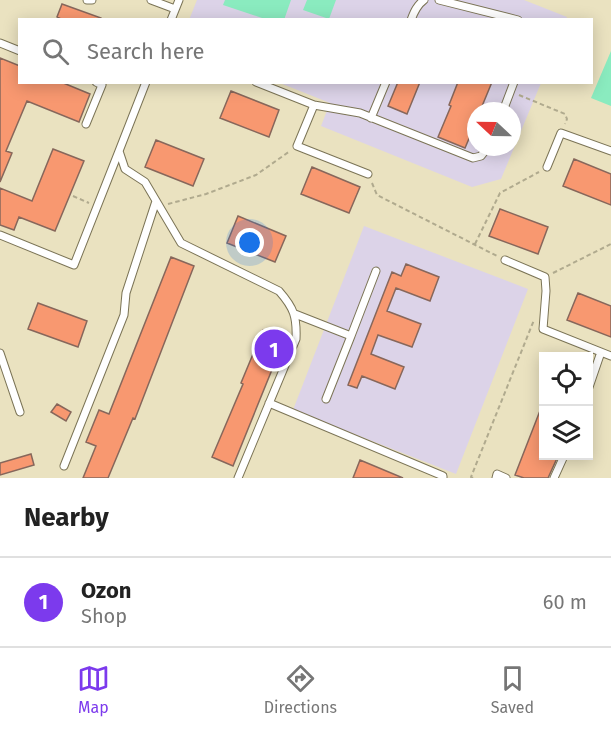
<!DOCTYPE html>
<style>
:root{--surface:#fff;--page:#f2f2f2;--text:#222;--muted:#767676;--line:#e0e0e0;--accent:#7c3aed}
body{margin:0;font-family:"Fira Sans",sans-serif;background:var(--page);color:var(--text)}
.controls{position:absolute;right:18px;bottom:18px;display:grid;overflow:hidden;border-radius:0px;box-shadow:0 3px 15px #0003}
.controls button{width:54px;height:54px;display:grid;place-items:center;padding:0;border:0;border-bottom:2px solid var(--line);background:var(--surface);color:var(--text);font:30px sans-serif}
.compass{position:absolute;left:467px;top:102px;width:54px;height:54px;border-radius:50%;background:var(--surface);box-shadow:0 3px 15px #0003;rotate:292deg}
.you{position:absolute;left:250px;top:243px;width:21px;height:21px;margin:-15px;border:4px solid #fff;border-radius:50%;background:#1a73e8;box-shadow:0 0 0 9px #1a73e833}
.badge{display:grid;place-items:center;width:39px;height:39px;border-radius:50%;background:var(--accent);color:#fff;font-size:20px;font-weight:700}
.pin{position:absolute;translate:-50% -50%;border:3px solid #fff;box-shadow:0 2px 6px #0006}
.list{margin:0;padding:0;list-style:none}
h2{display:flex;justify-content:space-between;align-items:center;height:78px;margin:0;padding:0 24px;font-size:26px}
h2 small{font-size:20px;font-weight:400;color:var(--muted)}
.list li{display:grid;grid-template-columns:39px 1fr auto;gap:18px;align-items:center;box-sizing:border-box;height:90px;padding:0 24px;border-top:2px solid var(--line)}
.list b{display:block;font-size:22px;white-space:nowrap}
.list p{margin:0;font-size:20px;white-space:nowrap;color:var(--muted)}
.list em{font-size:20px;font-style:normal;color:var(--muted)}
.icon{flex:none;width:33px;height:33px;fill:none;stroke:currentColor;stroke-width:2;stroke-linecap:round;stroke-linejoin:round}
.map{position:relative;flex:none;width:611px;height:478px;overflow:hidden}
.search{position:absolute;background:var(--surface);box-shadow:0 3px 15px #0003;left:18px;right:18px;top:18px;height:66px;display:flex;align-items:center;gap:15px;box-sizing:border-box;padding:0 21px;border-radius:0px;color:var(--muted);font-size:22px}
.sheet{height:168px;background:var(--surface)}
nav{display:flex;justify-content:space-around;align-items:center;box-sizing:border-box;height:84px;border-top:2px solid var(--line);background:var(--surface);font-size:16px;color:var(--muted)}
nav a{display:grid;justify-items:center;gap:3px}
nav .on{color:var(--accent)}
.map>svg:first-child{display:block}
</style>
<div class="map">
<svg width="611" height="478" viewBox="0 0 611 478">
<rect width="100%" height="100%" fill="#eae2c0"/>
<path fill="#dcd3e8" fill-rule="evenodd" d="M197 0H524L567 17 566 20H189Z
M280 83H541L501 179 472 187 321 126 330 103ZM476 111H512V147H476Z
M364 226 528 289 456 474 293 410Z"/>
<path fill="#8aebbf" d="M225 0H291L284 20 265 19 223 5Z
M307 0H336L329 19 303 10Z
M611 51V106L591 98Z"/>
<path fill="#f89870" stroke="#87675b" stroke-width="1.5" d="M62 4 101 18V20H63L57 17Z
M0 58 20 66V82H61L90 94 79 122 27 101 6 151 12 153 0 182Z
M398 82H420L407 114 388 106Z
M458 82H492L480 111H476V122L465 148 438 137 451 106 449 105Z
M231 91 279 110 269 137 220 118Z
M156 140 204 159 193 186 145 167Z
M53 149 84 161 55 231 19 217 14 230 0 225V188L32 201Z
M574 159 611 174V205L563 186Z
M312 167 360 187 349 213 301 194Z
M500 209 548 227 538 254 489 236Z
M238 216 286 236 275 262 227 243Z
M171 257 194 266 135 419 133 418 108 478H83L96 446 86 442 99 410 109 414Z
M406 264 439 277 430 301 396 288 387 311 421 324 412 347 378 335 371 354 404 367 395 389 362 376 357 388 348 385 392 272 401 276Z
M578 293 611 306V337L567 320Z
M38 303 87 321 78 347 28 329Z
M263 330 284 340 233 466 212 457 243 384 241 383Z
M543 403V456H558L548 478H524L515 475Z
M57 404 71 412 66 421 51 412Z
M31 454 34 465 0 475V463Z
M360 460 403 478H353Z"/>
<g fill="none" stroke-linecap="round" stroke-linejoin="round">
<defs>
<path id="service" d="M87 0H92
M151 0 175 9
M439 0 518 20
M171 20 179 0
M411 20C414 12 417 5 424 0
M0 43 20 51
M146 82 119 151 125 169 145 182 181 243 279 291C294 308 297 317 296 339L238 478
M256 82 314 105 297 146 368 174
M314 105 360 113 473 158 481 156 488 147
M503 111 514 82
M371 118 386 82
M86 124 102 85 96 82
M547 167 561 133 611 151
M0 235 74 265 119 151
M505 260 545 277 546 291 543 329 611 356
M295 314 351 336 326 399
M351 336 376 271
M0 353 20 412
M588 390 601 352
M269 403 443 476V478
M64 466 124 315 126 293 156 201
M496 478 497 474 506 478
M554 478 564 456"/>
</defs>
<use href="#service" stroke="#7b7456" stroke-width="9"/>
<path stroke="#b0aa8e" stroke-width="2" stroke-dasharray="4.5 3" stroke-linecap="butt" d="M519 95 565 114 567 119 565 124
M372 183 377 195 497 256
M73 196 89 203
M168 204 206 194 256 175 290 151
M475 244 500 193 539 172
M553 273 611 244
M473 478 471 477 534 320"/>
<use href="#service" stroke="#fff" stroke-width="7"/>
</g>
</svg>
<div class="controls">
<button><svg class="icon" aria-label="locate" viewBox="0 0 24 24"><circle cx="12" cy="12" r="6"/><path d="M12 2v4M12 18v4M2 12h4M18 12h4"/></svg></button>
<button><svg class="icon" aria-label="layers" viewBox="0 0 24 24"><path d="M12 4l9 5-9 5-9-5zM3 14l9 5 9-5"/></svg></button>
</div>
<svg class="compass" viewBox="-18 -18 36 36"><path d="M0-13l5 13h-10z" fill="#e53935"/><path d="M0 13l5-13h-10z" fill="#767676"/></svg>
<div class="you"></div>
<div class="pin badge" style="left:274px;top:349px">1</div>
<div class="search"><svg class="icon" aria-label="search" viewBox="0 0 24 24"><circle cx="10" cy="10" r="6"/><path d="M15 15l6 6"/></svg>Search here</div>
</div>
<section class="sheet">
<h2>Nearby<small></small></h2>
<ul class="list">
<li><span class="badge">1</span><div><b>Ozon</b><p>Shop</p></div><em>60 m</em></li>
</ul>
</section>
<nav>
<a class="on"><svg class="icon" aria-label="map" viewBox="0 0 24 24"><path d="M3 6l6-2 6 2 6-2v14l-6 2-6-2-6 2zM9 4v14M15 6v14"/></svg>Map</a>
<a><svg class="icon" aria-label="directions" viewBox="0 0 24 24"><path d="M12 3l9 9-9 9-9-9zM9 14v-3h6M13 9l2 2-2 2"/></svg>Directions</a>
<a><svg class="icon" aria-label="saved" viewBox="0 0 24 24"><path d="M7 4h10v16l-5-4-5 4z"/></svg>Saved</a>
</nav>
